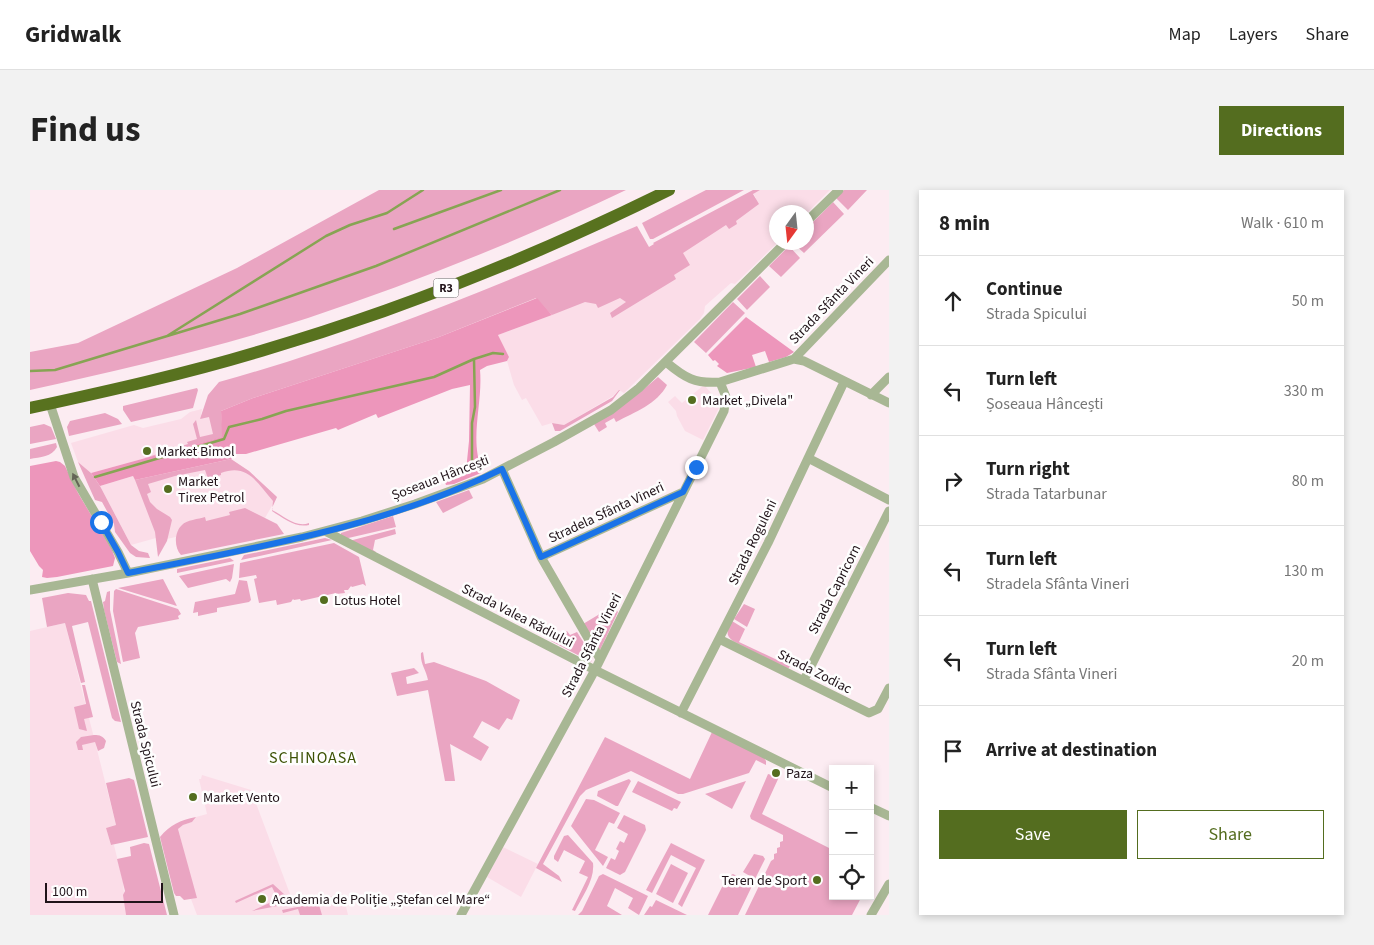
<!DOCTYPE html>
<meta charset="utf-8">
<style>
:root{--surface:#fff;--page:#f2f2f2;--text:#222;--muted:#767676;--line:#e0e0e0;--accent:#546d1f}
body{margin:0;font-family:"Source Sans 3",sans-serif;background:var(--page);color:var(--text)}
.controls{position:absolute;right:15px;bottom:15px;display:grid;overflow:hidden;border-radius:0px;box-shadow:0 2px 8px #0003}
.controls button{width:45px;height:45px;display:grid;place-items:center;padding:0;border:0;border-bottom:1px solid var(--line);background:var(--surface);color:var(--text);font:25px sans-serif}
.compass{position:absolute;left:739px;top:15px;width:45px;height:45px;border-radius:50%;background:var(--surface);box-shadow:0 2px 8px #0003;rotate:195deg}
.scale{position:absolute;left:15px;bottom:12px;width:118px;box-sizing:border-box;padding-left:5px;border:2px solid #201319;border-top:0;font-size:14px;line-height:18px;white-space:nowrap;color:#201319;-webkit-text-stroke:4px #fefefe;paint-order:stroke}
.stop{position:absolute;width:15px;height:15px;margin:-11px;border:4px solid #1a73e8;border-radius:50%;background:#fff}
.stop.end{background:#1a73e8;border-color:#fff;box-shadow:0 1px 5px #0008}
.list{margin:0;padding:0;list-style:none}
h2{display:flex;justify-content:space-between;align-items:center;height:65px;margin:0;padding:0 20px;font-size:21px}
h2 small{font-size:16px;font-weight:400;color:var(--muted)}
.list li{display:grid;grid-template-columns:32px 1fr auto;gap:15px;align-items:center;box-sizing:border-box;height:90px;padding:0 20px;border-top:1px solid var(--line)}
.list b{display:block;font-size:19px;white-space:nowrap}
.list p{margin:0;font-size:16px;white-space:nowrap;color:var(--muted)}
.list em{font-size:16px;font-style:normal;color:var(--muted)}
.actions{display:flex;gap:10px;padding:15px 20px}
.actions a{flex:1;padding:11px 0;border:1px solid var(--accent);border-radius:0px;text-align:center;font-size:18px;color:var(--accent)}
.actions .main{background:var(--accent);color:#fff}
.icon{flex:none;width:28px;height:28px;fill:none;stroke:currentColor;stroke-width:2;stroke-linecap:round;stroke-linejoin:round}
.map{position:relative;flex:none;width:859px;height:725px;overflow:hidden;border-radius:0px}
header{display:flex;align-items:center;gap:30px;box-sizing:border-box;height:70px;padding:0 25px;background:var(--surface);border-bottom:1px solid var(--line)}
header strong{font-size:24px}
nav{display:flex;gap:28px;margin-inline-start:auto;font-size:18px}
.intro{display:flex;align-items:center;justify-content:space-between;box-sizing:border-box;height:120px;padding:0 30px}
h1{margin:0;font-size:35px}
.button{padding:12px 22px;border-radius:0px;background:var(--accent);color:#fff;font-size:18px;font-weight:700}
main{display:flex;gap:30px;padding:0 30px}
aside{flex:1;background:var(--surface);border-radius:0px;box-shadow:0 2px 8px #0003}
.map>svg:first-child{display:block}
</style>
<header>
<strong>Gridwalk</strong>
<nav><a>Map</a><a>Layers</a><a>Share</a></nav>
</header>
<div class="intro"><h1>Find us</h1><a class="button">Directions</a></div>
<main>
<div class="map">
<svg width="859" height="725" viewBox="0 0 859 725">
<rect width="100%" height="100%" fill="#fcecf2"/>
<path fill="#fbdde8" d="M730 0H800L777 23 746 22 747 53 705 94 701 93 675 116 674 123 670 129 594 203 589 200 583 206 534 235 522 233 512 236 496 208 492 210 484 195 477 171 479 167 468 145 522 125 623 55 726 8 723 3Z
M674 195 691 214 673 250 655 241 647 226 646 221 638 212 645 206 652 213Z
M172 219 171 225 191 221 193 247 61 283 48 272 41 253 104 235 113 238 151 229 160 222Z
M201 269 219 281 247 307 235 328 127 351 126 348 101 355 70 296 103 286 105 290Z
M35 433 86 635 76 638 81 655H84L93 692 96 725H0V441Z
M172 585 221 600 263 712 313 704 318 725H167L161 709 166 708 148 639 153 635 162 632 166 627 177 624 169 589H171Z
M473 657 508 674 491 707 457 687Z"/>
<path fill="#eaa5c2" d="M349 0H596C493 49 386 92 278 128 187 158 93 179 0 200V162L48 153 207 78Z
M676 0H714L623 49H620L612 33Z
M723 0H730L723 4 729 14 706 31 707 34 699 39 696 35 653 63 660 75 644 85 646 89 582 128 580 123 596 112 590 108 568 118 566 114 555 112 522 125 506 108 409 147 223 208 191 221 193 247 112 269 158 254 157 252 167 249 163 234 166 230 170 247 183 244 179 227 170 229 178 205 189 192C334 152 469 95 607 36L619 57 624 54 623 53Z
M814 0H837L818 20 806 8Z
M803 12 814 24 774 63 763 53 776 52 777 38Z
M759 56 770 68 751 87 739 76Z
M730 86 740 97 717 120 707 109Z
M703 112 715 123 676 163 664 152Z
M628 187 637 195C627 214 605 222 586 232L584 228 575 233 577 237 569 242 564 234C587 220 608 205 628 187Z
M167 198 168 200 163 218 101 232 93 220V216Z
M589 200H590L582 211 530 241H525L522 233 534 235 583 207Z
M75 223 88 229 92 234 39 246 37 237 40 231Z
M14 234 21 237 26 249 0 254V237Z
M26 253 27 257C22 267 10 267 0 269V259Z
M201 269 219 281 247 307 242 318V320C254 326 266 338 279 333V335C265 338 253 328 242 321L243 311C227 293 218 273 191 283V285L178 289 175 280 145 286 118 294 121 302 117 304 120 312 127 319 140 327 142 330 137 351 128 367 125 342 105 290Z
M48 272 61 283 70 296 101 355 109 361 118 363 120 368 106 367 100 363 85 342 84 334 72 312 65 310Z
M439 300 443 308 413 323 406 312Z
M215 318 247 334 254 344 151 365C144 358 144 342 152 335 156 330 169 329 175 327L176 331 200 325 199 322Z
M363 326 366 337 314 349 311 345V343Z
M365 339 366 344 345 350 343 360 346 362 345 364 319 351Z
M295 348 302 350 211 370 214 365Z
M304 353 329 367 336 396 333 394 322 397 321 396 318 400H314L315 403 306 404V403L271 411 270 409 264 410 263 409 261 412 247 415 246 410 229 413 224 389 227 388 226 385 209 388 210 373Z
M200 368 204 371 147 383V379Z
M204 374 202 388 200 392 196 389 158 398 149 386Z
M133 389 147 416 88 398Z
M209 390 217 391 221 410 219 412 187 418V422L168 426V422L163 423 165 412 205 404Z
M86 399 148 419 151 424 148 426 149 429 108 437 105 443 110 468 93 472 83 421 84 401Z
M80 401V420L91 474 87 472 74 420 73 412 75 411 77 402Z
M38 403 56 405 59 411H61L91 532 85 531 82 528 58 432 42 436 55 492 51 493 35 433 17 437 12 408Z
M714 414 725 419 717 437 704 429Z
M583 416 588 422 570 460 567 458 553 434Z
M702 431 715 439 709 452 760 476 758 479 703 451C694 444 698 440 702 431Z
M537 441 540 445 547 442 563 467 561 472 521 451Z
M393 462 395 474 404 472 456 491 490 510 482 530 477 528 469 540 452 531 443 547 459 557 451 571 420 554 425 591H415L398 500 367 506 361 483 384 478 389 483 376 487 377 494 398 490C396 479 390 474 391 463Z
M52 495H55L63 527 54 529 57 541 49 539 44 517 56 514Z
M682 542 734 568 736 571V575L726 570 719 583 653 604H648L601 581 556 600 550 606 513 674 529 686 532 692 506 678 575 547 660 589Z
M64 545C70 545 73 546 76 551L74 558 68 561 65 552 52 555 53 560H48L46 552 51 547Z
M738 584 749 587 732 624 803 660V706H832L822 725H715L741 671 744 669V664L747 663V658L750 657V652L753 651V645L721 629 720 626Z
M99 588 104 590 118 647 81 655 76 638 86 635 76 593Z
M599 589 601 591 588 616H586L567 606 568 601Z
M608 591 651 612 647 619 644 618 642 621 602 602Z
M716 591 702 619 675 604Z
M556 609 564 610 590 623 584 634 579 632 565 660 578 667 573 676 541 636Z
M594 625 615 635 616 640 595 682 590 685 576 678 581 668 585 670 589 661 586 659 590 651 594 653 598 644 587 638Z
M166 627 162 632 153 635 148 639 167 708 154 710 150 706H146L144 703 130 647C140 635 150 630 166 627Z
M538 645 563 673C565 690 552 707 545 721L542 720 558 687 549 683 555 671 534 660 528 672 524 669V666L534 646Z
M114 653 119 654 137 725H96L93 705 95 701 87 669 101 666 100 657Z
M641 653 675 670 652 717 648 714 666 678 641 665 622 703 616 700Z
M724 664 733 666 735 669 725 689 713 682Z
M641 674 658 683 643 713 626 704Z
M573 684 618 706 609 725 598 718 603 708 585 698 577 716 592 725H548L552 721 569 686Z
M703 684 723 694 708 725H678L697 687Z
M243 694 255 705 258 714 222 721 248 709 242 697 206 713 205 711Z
M626 710 657 725H614L620 716 622 717Z
M283 714 289 715 292 725H270L268 719 253 723 252 720Z"/>
<path fill="#ed96bb" d="M507 108 522 125 468 145 479 167 477 171 457 176 450 180C453 213 439 249 452 280L450 281 451 283 424 294 416 295 415 292 427 287 436 281 439 251 440 195 422 199 348 228 346 224 308 240 306 238 216 264H206L201 269 105 290 103 286 70 296 61 283 192 247 191 221 223 208 409 147Z
M716 127 764 162 756 167 739 172 735 161 722 165 726 177 697 183 687 176 689 174 685 170 683 171 678 165Z
M26 271 30 272 35 276 48 303 82 360 85 368 83 376 27 387 17 388 12 387 13 380 9 376 0 361V276Z"/>
<g fill="none" stroke-linecap="round" stroke-linejoin="round">
<path stroke="#87a453" stroke-width="2.5" d="M364 39 471 0
M137 146 296 46 320 35 357 23 393 0
M0 181 25 180 210 124 346 76 530 0
M442 275V233L445 217 444 169
M65 287 194 249 199 237 232 229 256 221 404 187 444 169 463 163 473 164"/>
<path stroke="#a8b794" stroke-width="9" d="M776 32 809 0
M764 169 859 70
M636 172C655 188 665 194 690 192L764 169 774 171 859 213
M841 205 859 187
M20 214 44 287 88 362 98 383
M778 268 859 310
M472 279 511 367 570 469
M295 341 565 480 803 598
M511 367 653 302
M62 389 144 725
M0 400 98 383 272 347 332 331 385 314 453 289 524 252 581 220 609 198 756 52
M689 449 839 523 848 519 859 498
M774 490 859 321
M651 523 738 353 814 192
M840 617 859 626
M431 725 565 480 694 221 696 207 690 192
M841 725 859 694"/>
<path stroke="#58721f" stroke-width="12" d="M0 218C78 201 155 184 231 161 371 120 508 65 639 0"/>
</g>
<defs><path id="oneway-solid" d="M-6-.8H1V-3.2L6.5 0L1 3.2V.8H-6Z" transform="scale(1.25)"/></defs>
<use fill="#646556" href="#oneway-solid" transform="translate(46 290) rotate(-117)"/>
<g fill="none" stroke-linecap="round" stroke-linejoin="round">
<path stroke="#1a73e8" stroke-width="6" d="M71 332 88 362 98 383C224 358 355 337 472 279L511 367 653 302 666 277"/>
</g>
<g fill="#546d1f" stroke="#fefefe" stroke-width="2">
<circle cx="662" cy="210" r="5"/>
<circle cx="117" cy="261" r="5"/>
<circle cx="138" cy="299" r="5"/>
<circle cx="294" cy="410" r="5"/>
<circle cx="746" cy="583" r="5"/>
<circle cx="163" cy="607" r="5"/>
<circle cx="787" cy="690" r="5"/>
<circle cx="232" cy="709" r="5"/>
</g>
<g text-anchor="middle" stroke-width="5" stroke-linejoin="round" paint-order="stroke">
<rect fill="#fefefe" stroke="#635a5e" stroke-width="1" x="403.5" y="88.5" width="25" height="19" rx="4"/>
<g font-size="12" font-weight="bold" fill="#201319">
<text x="416" y="102">R3</text>
</g>
<g font-size="14" fill="#201319" stroke="#fefefe">
<text transform="translate(801 110) rotate(-46)" y="5">Strada Sfânta Vineri</text>
<text transform="translate(410 287) rotate(-21)" y="5">Șoseaua Hâncești</text>
<text transform="translate(576 322) rotate(-25)" y="5">Stradela Sfânta Vineri</text>
<text transform="translate(722 352) rotate(-64)" y="5">Strada Roguleni</text>
<text transform="translate(804 399) rotate(-63)" y="5">Strada Capricorn</text>
<text transform="translate(488 425) rotate(27)" y="5">Strada Valea Rădiului</text>
<text transform="translate(561 455) rotate(-63)" y="5">Strada Sfânta Vineri</text>
<text transform="translate(785 481) rotate(27)" y="5">Strada Zodiac</text>
<text transform="translate(116 554) rotate(76)" y="5">Strada Spicului</text>
</g>
<g font-size="14" fill="#201319" stroke="#fefefe" text-anchor="start">
<text x="672" y="215">Market „Divela"</text>
<text x="127" y="266">Market Bimol</text>
<text x="148" y="296">Market<tspan x="148" dy="16">Tirex Petrol</tspan></text>
<text x="304" y="415">Lotus Hotel</text>
<text x="756" y="588">Paza</text>
<text x="173" y="612">Market Vento</text>
<text x="777" y="695" text-anchor="end">Teren de Sport</text>
<text x="242" y="714">Academia de Poliție „Ștefan cel Mare“</text>
</g>
<g font-size="16" letter-spacing="1" fill="#3c5204" stroke="#fefefe">
<text x="283" y="573">SCHINOASA</text>
</g>
</g>
</svg>
<div class="controls">
<button>+</button>
<button>−</button>
<button><svg class="icon" aria-label="locate" viewBox="0 0 24 24"><circle cx="12" cy="12" r="6"/><path d="M12 2v4M12 18v4M2 12h4M18 12h4"/></svg></button>
</div>
<svg class="compass" viewBox="-18 -18 36 36"><path d="M0-13l5 13h-10z" fill="#e53935"/><path d="M0 13l5-13h-10z" fill="#767676"/></svg>
<div class="scale">100 m</div>
<div class="stop" style="left:71px;top:332px"></div>
<div class="stop end" style="left:666px;top:277px"></div>
</div>
<aside>
<h2>8 min<small>Walk · 610 m</small></h2>
<ul class="list">
<li><svg class="icon" aria-label="ahead" viewBox="0 0 24 24"><path d="M12 20V5M6 11l6-6 6 6"/></svg><div><b>Continue</b><p>Strada Spicului</p></div><em>50 m</em></li>
<li><svg class="icon" aria-label="left" viewBox="0 0 24 24"><path d="M17 20v-9H6M10 6l-5 5 5 5"/></svg><div><b>Turn left</b><p>Șoseaua Hâncești</p></div><em>330 m</em></li>
<li><svg class="icon" aria-label="right" viewBox="0 0 24 24"><path d="M7 20v-9h11M14 6l5 5-5 5"/></svg><div><b>Turn right</b><p>Strada Tatarbunar</p></div><em>80 m</em></li>
<li><svg class="icon" aria-label="left" viewBox="0 0 24 24"><path d="M17 20v-9H6M10 6l-5 5 5 5"/></svg><div><b>Turn left</b><p>Stradela Sfânta Vineri</p></div><em>130 m</em></li>
<li><svg class="icon" aria-label="left" viewBox="0 0 24 24"><path d="M17 20v-9H6M10 6l-5 5 5 5"/></svg><div><b>Turn left</b><p>Strada Sfânta Vineri</p></div><em>20 m</em></li>
<li><svg class="icon" aria-label="arrive" viewBox="0 0 24 24"><path d="M6 21V4h12l-3 4 3 4H6"/></svg><div><b>Arrive at destination</b></div></li>
</ul>
<div class="actions"><a class="main">Save</a><a>Share</a></div>
</aside>
</main>
